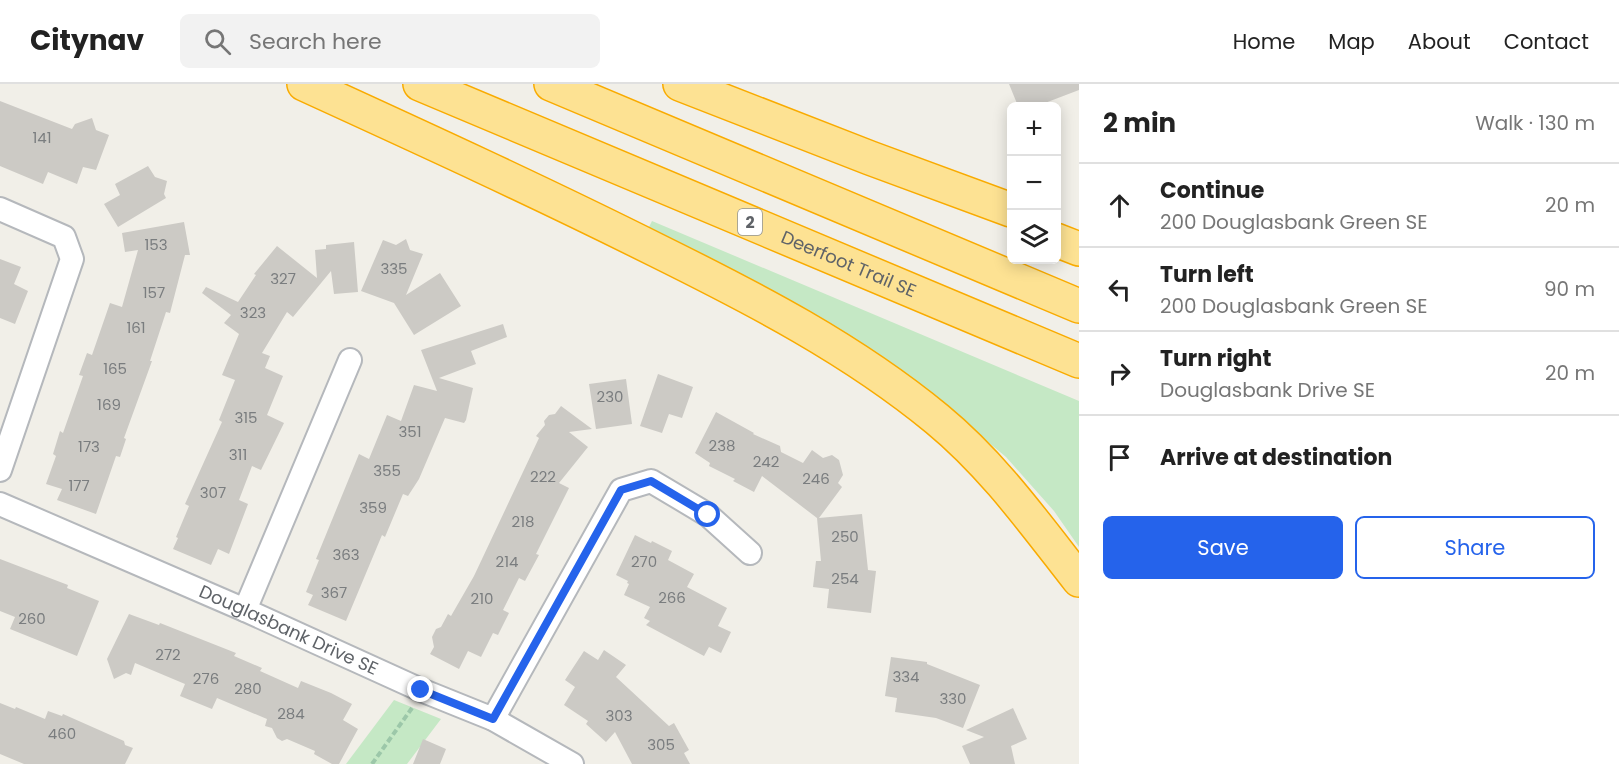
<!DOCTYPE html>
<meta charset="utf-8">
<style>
:root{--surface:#fff;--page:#f2f2f2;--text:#222;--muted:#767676;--line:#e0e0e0;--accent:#2563eb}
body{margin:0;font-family:Poppins,sans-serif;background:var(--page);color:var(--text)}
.controls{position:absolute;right:18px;top:18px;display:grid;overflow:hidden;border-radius:9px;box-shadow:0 3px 15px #0003}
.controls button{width:54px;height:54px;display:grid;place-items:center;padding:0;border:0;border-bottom:2px solid var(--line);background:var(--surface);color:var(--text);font:30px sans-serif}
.stop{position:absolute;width:18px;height:18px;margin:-14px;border:4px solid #2563eb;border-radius:50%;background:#fff}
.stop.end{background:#2563eb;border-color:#fff;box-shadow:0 2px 6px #0008}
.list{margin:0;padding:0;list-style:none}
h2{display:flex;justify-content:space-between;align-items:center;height:78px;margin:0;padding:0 24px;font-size:26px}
h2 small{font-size:20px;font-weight:400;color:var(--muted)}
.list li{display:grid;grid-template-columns:39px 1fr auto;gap:18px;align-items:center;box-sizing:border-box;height:84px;padding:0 24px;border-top:2px solid var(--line)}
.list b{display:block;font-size:22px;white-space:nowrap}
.list p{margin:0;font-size:20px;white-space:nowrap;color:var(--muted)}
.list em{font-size:20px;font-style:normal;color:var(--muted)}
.actions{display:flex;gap:12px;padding:18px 24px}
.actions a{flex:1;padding:14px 0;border:2px solid var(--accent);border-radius:9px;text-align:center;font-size:21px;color:var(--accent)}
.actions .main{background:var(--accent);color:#fff}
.icon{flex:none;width:33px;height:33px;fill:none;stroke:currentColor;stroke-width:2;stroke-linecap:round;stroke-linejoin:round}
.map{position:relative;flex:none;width:1079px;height:680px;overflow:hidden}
header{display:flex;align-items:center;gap:36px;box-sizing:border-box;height:84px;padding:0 30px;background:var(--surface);border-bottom:2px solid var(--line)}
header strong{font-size:28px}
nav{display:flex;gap:33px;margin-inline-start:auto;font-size:21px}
.search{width:420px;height:54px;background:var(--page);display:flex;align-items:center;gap:15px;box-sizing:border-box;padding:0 21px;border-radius:9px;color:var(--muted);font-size:22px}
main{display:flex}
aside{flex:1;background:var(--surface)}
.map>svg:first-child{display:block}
</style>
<header>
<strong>Citynav</strong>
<div class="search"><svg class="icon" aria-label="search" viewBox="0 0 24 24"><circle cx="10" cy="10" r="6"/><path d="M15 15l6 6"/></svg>Search here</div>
<nav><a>Home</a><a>Map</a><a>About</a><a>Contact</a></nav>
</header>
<main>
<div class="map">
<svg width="1079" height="680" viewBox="0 0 1079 680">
<rect width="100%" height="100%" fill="#f1efe8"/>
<path fill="#c5e8c5" d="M652 137 1079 317V463L1054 427 1006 373 904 288 814 231 648 145Z
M394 616 441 635 407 680H346Z"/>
<path fill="#cccac5" d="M1009 0H1079V6L1037 22H1018Z
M0 17 72 45 75 40 92 34 96 46 109 51 96 86 83 83 77 100 48 88 43 100 0 82Z
M148 82 155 93 167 97 164 110 166 114 118 143 104 120 120 111 115 100Z
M184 138 190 171H185L170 229 166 228 150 277H152L124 354 126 355 120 373 116 372 96 430 57 416 62 405 46 400 56 372 53 370 60 347 63 349 83 292 79 291 87 269 92 271 110 219 122 223 138 166 125 168 122 149Z
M406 155 410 166 423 170 406 211 440 189 461 222 414 251 394 219 361 207 383 156 396 161Z
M354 158 358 208 334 210 331 187 293 233 287 228 262 269 270 272 265 284 283 292 267 331 284 339 261 386 252 382 239 416 248 420 229 470 218 465 211 481 173 465 178 454 176 453 189 422 185 420 222 338 219 336 235 296 222 291 239 250 224 239 231 231 202 209 206 203 238 218 256 191 254 190 277 162 317 194 315 166 326 165V161Z
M0 175 21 183 14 200 28 207 15 240 0 234Z
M503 240 507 253 471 267 476 280 439 294 473 304 466 336 464 339 445 334 419 395 408 412 403 410 385 453 382 451 346 537 308 521 313 511 306 508 319 476 316 475 359 370 369 375 387 331 401 337 414 301 437 307 421 266Z
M658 290 693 303 682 334 669 330 662 349 640 342Z
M626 295 632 340 596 345 589 300Z
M561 322 592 345 569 348 588 363 559 399 569 404 536 470 539 471 525 497 519 494 503 526 509 529 498 551 493 549 481 573 468 567 459 585 430 570 434 563 432 553 436 545 441 543 448 530 451 532 474 492 539 354 536 352 545 341 544 337 549 331 555 330Z
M716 328 754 349 753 350 780 362 781 368 803 379 812 366 823 374 832 371 839 376 843 391 838 399 842 403 819 434 862 430 868 486 876 487 871 529 827 524 829 505 813 503 816 477H821L817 434 762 392 754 408 733 397 735 395 709 382 710 379 695 369Z
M635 451 651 459 652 457 672 467 668 476 694 490 687 503 727 524 718 542 731 548 721 569 709 563 704 572 646 541 650 537 644 534 650 523 624 511 629 500 627 499 628 497 616 491Z
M0 475 68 501 67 504 99 517 77 572 10 545 15 533 0 527Z
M129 530 159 541 160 539 236 569 234 572 262 584 260 587 298 604 301 597 331 609 352 620 343 636 358 645 339 680H332L314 670 315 667 287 655 282 657 277 654 272 644 265 642 267 635 217 614 212 625 180 612 185 600 135 579 131 591 126 589 114 595 107 575Z
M604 566 626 581 616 593 669 642 674 639 689 666 684 669 690 680H632L615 648 606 658 586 640 588 637 564 621 575 603 565 596 584 567 598 576Z
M891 573 927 578V580L980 601 963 644 936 634 895 628 897 614 885 612Z
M0 619 15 625 16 623 45 635 48 627 62 632 63 630 124 657 125 661 133 664 125 680H24L0 670Z
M1013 624 1027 655 1011 662 1015 680H970L962 662 984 653 966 646Z
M423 655 446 665 440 680H413Z"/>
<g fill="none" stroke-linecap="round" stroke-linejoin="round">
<defs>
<g id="street">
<path d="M0 125 64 153 72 175 0 386"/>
<path id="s1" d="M0 420 245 526 421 606 493 635 572 680"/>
<path d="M245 526 350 276"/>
<path d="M493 635 621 406 651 397 708 431 750 469"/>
</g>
<g id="highway">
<path d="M304 0C422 54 540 108 656 166 755 215 852 265 937 335 993 381 1035 440 1079 496"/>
<path id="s2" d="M420 0 1079 277"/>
<path d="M551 0 1079 222"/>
<path d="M680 0 870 74 1011 126"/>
<path d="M1056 156 1079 165"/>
</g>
</defs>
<use href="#street" stroke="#b5b8bc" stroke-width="26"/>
<use href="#highway" stroke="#f9ab00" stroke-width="36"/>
<path stroke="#9cc7a9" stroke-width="4" stroke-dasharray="6 3" stroke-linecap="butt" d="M372 680 412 624"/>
<use href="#street" stroke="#fff" stroke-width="22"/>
<use href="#highway" stroke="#fde293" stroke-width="33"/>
</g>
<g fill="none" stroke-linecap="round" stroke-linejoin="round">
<path stroke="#2563eb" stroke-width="8" d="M421 606 493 635 621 406 651 397 708 431"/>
</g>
<g text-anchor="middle" stroke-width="5" stroke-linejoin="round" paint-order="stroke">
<g font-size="15" fill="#7a7d7f">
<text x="42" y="59">141</text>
<text x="156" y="166">153</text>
<text x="394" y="190">335</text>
<text x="283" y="200">327</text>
<text x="154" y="214">157</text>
<text x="253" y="234">323</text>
<text x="136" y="249">161</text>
<text x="115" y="290">165</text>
<text x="610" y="318">230</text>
<text x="109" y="326">169</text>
<text x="246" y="339">315</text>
<text x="410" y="353">351</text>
<text x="722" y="367">238</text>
<text x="89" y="368">173</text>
<text x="238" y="376">311</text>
<text x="766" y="383">242</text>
<text x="387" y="392">355</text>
<text x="543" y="398">222</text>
<text x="816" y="400">246</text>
<text x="79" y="407">177</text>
<text x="213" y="414">307</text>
<text x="373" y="429">359</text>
<text x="523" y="443">218</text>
<text x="845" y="458">250</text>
<text x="346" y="476">363</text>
<text x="507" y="483">214</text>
<text x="644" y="483">270</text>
<text x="845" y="500">254</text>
<text x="334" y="514">367</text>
<text x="672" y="519">266</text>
<text x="482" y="520">210</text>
<text x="32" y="540">260</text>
<text x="168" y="576">272</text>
<text x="906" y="598">334</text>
<text x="206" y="600">276</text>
<text x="248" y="610">280</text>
<text x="953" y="620">330</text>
<text x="291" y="635">284</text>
<text x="619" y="637">303</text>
<text x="62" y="655">460</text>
<text x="661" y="666">305</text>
</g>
<rect fill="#fff" stroke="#8f9295" stroke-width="1.5" x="738" y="125" width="24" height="26" rx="4.5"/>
<g font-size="16" font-weight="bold" fill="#5f6368">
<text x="750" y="144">2</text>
</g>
<g font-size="18" fill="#5f6368" stroke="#fff">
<text dy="6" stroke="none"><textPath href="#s2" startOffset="465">Deerfoot Trail SE</textPath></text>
<text dy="6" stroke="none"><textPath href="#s1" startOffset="315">Douglasbank Drive SE</textPath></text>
</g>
</g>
</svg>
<div class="controls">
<button>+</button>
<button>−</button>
<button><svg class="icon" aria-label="layers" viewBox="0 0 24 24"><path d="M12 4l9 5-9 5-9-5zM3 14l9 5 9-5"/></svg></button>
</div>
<div class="stop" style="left:708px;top:431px"></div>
<div class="stop end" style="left:421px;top:606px"></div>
</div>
<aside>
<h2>2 min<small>Walk · 130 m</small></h2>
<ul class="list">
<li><svg class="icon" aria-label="ahead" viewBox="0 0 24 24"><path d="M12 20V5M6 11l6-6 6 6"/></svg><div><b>Continue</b><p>200 Douglasbank Green SE</p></div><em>20 m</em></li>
<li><svg class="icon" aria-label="left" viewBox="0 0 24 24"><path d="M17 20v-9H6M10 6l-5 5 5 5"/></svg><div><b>Turn left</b><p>200 Douglasbank Green SE</p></div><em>90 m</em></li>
<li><svg class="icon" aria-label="right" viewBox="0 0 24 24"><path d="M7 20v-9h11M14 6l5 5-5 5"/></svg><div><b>Turn right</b><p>Douglasbank Drive SE</p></div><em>20 m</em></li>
<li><svg class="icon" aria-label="arrive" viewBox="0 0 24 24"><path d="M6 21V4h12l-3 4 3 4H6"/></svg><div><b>Arrive at destination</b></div></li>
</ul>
<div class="actions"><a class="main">Save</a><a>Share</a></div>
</aside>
</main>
